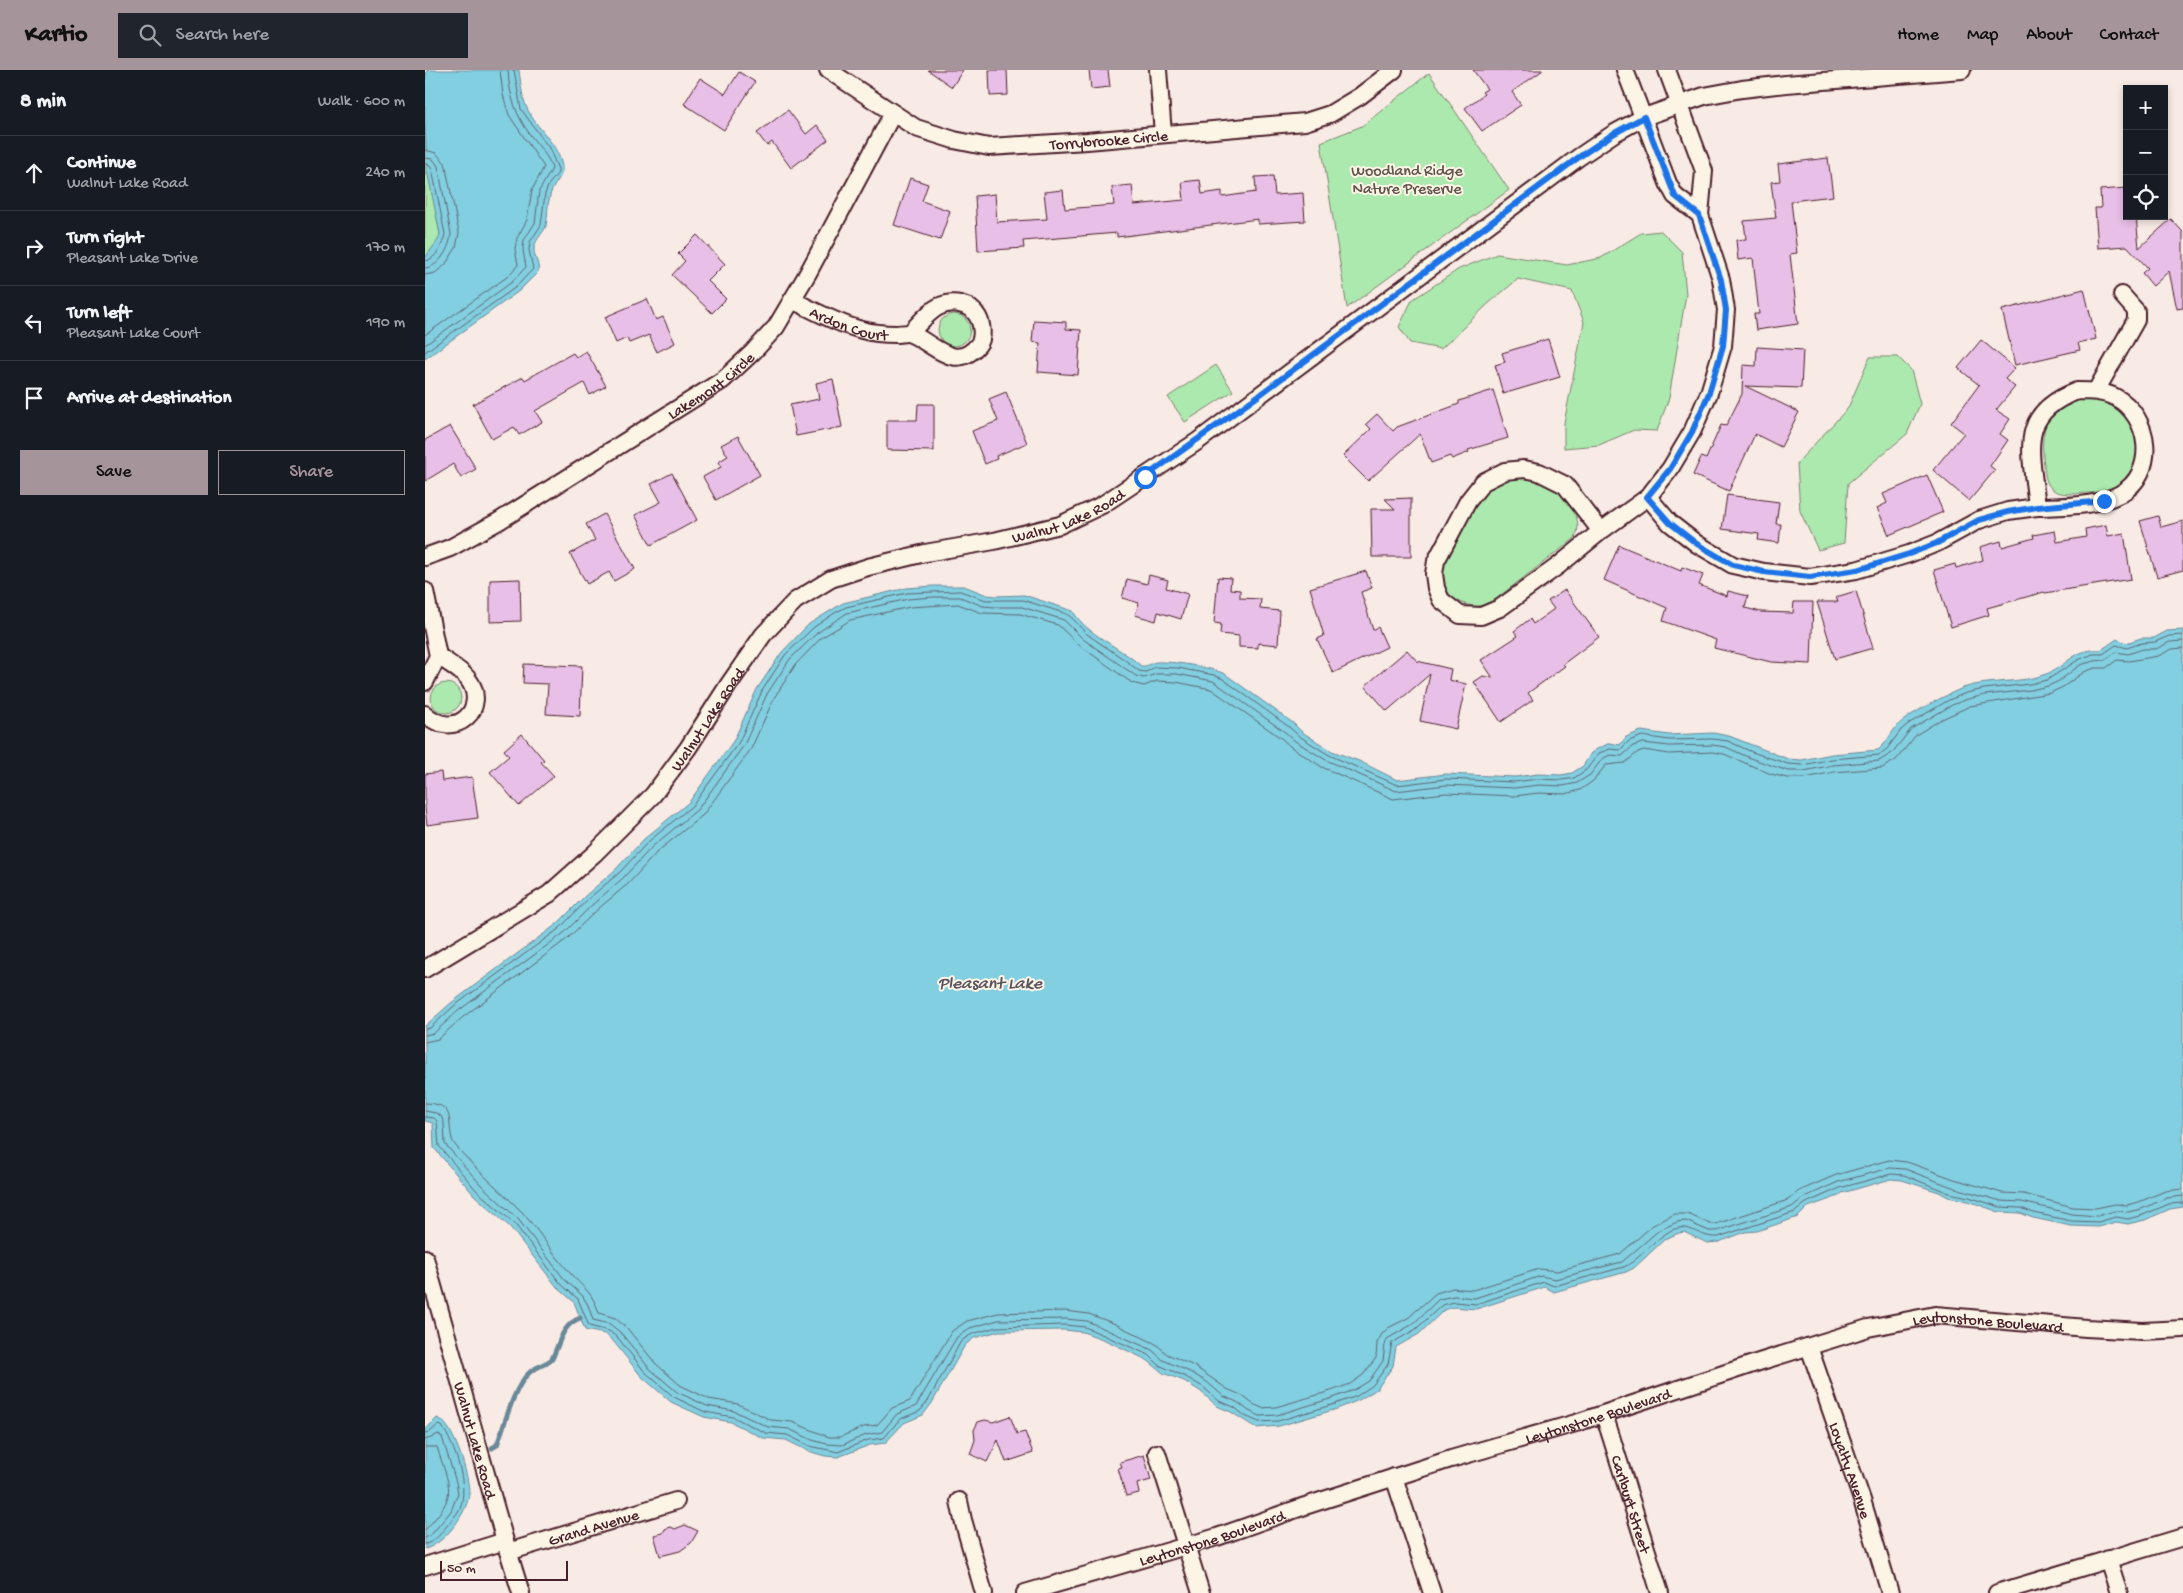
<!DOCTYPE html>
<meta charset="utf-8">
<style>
:root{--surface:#171b24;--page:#20242c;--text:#f1f3f6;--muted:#9ea1a6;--line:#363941;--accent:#a6949b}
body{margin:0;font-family:"Gochi Hand",sans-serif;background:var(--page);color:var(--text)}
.controls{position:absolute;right:15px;top:15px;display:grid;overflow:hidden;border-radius:0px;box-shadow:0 2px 8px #0003}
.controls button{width:45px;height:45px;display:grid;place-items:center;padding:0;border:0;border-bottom:1px solid var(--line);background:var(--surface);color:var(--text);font:25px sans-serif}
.scale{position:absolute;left:15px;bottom:12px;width:128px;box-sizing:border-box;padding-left:5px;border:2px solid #4a1f2b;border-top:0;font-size:14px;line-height:18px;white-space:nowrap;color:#4a1f2b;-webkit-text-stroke:4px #fcf5e5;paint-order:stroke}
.stop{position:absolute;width:15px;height:15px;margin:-11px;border:4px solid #1a73e8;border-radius:50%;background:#fff}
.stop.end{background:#1a73e8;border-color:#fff;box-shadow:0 1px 5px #0008}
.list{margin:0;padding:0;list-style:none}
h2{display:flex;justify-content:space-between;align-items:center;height:65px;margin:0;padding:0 20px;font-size:21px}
h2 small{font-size:16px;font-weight:400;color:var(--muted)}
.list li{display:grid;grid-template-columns:32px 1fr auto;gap:15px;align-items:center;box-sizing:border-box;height:75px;padding:0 20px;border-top:1px solid var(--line)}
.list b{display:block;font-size:19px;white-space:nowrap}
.list p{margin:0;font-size:16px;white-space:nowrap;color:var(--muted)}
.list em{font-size:16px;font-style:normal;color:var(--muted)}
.actions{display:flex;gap:10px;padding:15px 20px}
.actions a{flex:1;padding:11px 0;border:1px solid var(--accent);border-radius:0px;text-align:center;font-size:18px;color:var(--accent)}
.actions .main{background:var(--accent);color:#111}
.icon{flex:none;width:28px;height:28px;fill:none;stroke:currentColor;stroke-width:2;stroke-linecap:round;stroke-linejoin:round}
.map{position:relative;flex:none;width:1758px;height:1523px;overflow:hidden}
header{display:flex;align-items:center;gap:30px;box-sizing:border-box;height:70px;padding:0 25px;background:var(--accent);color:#111}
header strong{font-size:24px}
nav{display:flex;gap:28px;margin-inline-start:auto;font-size:18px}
.search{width:350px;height:45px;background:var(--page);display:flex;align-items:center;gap:12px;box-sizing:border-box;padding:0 18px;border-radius:0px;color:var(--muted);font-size:19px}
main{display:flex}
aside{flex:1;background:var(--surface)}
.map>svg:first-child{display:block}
</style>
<header>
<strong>Kartio</strong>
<div class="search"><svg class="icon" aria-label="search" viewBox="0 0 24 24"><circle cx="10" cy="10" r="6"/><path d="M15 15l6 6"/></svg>Search here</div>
<nav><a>Home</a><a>Map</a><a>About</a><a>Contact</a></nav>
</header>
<main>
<aside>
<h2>8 min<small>Walk · 600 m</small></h2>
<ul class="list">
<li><svg class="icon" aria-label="ahead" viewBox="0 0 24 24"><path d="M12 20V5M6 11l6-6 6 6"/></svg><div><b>Continue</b><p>Walnut Lake Road</p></div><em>240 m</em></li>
<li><svg class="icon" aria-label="right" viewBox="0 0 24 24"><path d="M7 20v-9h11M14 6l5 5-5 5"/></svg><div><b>Turn right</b><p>Pleasant Lake Drive</p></div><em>170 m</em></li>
<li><svg class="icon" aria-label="left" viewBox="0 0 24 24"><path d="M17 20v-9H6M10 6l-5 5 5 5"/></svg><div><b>Turn left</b><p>Pleasant Lake Court</p></div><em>190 m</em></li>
<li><svg class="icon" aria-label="arrive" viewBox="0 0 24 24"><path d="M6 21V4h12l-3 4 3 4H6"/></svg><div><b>Arrive at destination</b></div></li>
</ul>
<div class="actions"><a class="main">Save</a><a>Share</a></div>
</aside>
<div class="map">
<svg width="1758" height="1523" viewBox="0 0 1758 1523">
<rect width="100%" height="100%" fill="#f8eae5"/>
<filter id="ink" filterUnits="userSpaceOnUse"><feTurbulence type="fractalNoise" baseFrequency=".02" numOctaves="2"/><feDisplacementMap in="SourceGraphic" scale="10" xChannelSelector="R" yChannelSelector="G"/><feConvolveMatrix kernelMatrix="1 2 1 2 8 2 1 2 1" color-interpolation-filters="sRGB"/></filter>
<g filter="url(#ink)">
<path fill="#ace9af" stroke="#7b846d" d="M1004 3 1084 120 922 238 896 72 937 56Z
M0 55 3 100 15 164 14 170 0 188Z
M1236 161 1257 182 1261 224 1244 328 1232 361 1209 360 1174 375 1139 378V353L1159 252 1147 221 1093 209 1063 234 1016 279 985 273 974 257 987 230 1034 199 1072 184 1142 195 1176 188 1216 163Z
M513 260a16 16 0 1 1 32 0a16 16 0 1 1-32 0Z
M1445 287H1473L1486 300 1495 334 1482 364 1423 413 1419 473 1393 480 1375 441 1372 393 1423 338Z
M791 295 808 321 760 352 743 327Z
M1660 326C1669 329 1681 330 1690 334 1694 336 1697 341 1700 345 1716 363 1719 387 1702 407 1693 418 1678 422 1664 423 1654 423 1640 426 1630 421 1620 415 1620 405 1619 395 1614 359 1621 335 1660 326Z
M1090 408C1103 408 1117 409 1128 417 1143 428 1161 452 1149 469L1063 535C1051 538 1041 536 1030 529 995 506 1043 448 1058 424L1066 416Z
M6 628a15 15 0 1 1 30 0a15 15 0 1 1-30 0Z"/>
<path fill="#81cfe0" stroke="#6b8998" d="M2 0H94C96 15 97 31 105 44 114 60 131 73 136 92 141 107 128 112 125 126 122 135 123 146 121 156 118 164 109 170 109 180 109 187 115 194 113 202L94 221 0 289V188L13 170 15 164 2 100 0 55V13Z
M508 516H539L562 525 572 526 599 525 648 541C660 564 697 578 716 596 722 597 725 593 731 592 747 591 785 597 800 604L868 653 877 662 907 681 934 691 972 710 1021 704 1090 707 1113 704 1136 705 1147 703 1158 696 1166 683 1172 679 1185 673 1195 675 1201 667 1216 661 1244 665 1288 663 1304 666 1363 689 1377 690 1407 684 1453 680C1462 673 1465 664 1472 656 1483 644 1523 624 1538 618 1564 609 1597 614 1621 604 1641 597 1650 577 1676 580L1692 569 1701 573 1716 568H1729L1742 561 1758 560V1137L1745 1139 1720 1150 1703 1154 1691 1152 1674 1157 1646 1156 1608 1148 1595 1143 1574 1142 1543 1131 1523 1127 1514 1122 1477 1110 1466 1109 1417 1123 1414 1126 1383 1137 1373 1147 1332 1161 1320 1162 1294 1172 1282 1173 1259 1162 1254 1163 1240 1169 1209 1198 1201 1202 1129 1222 1120 1217 1051 1239 1029 1237 1019 1240 994 1264 971 1277 968 1296 952 1319 934 1330 912 1339 854 1356 831 1358 806 1342 792 1336 775 1321 759 1311 738 1303 722 1290 680 1270 658 1262 639 1260 574 1261 549 1268 540 1275 507 1333 498 1345 479 1353 460 1373 445 1375 413 1387 400 1386 383 1381 361 1370 338 1368 306 1352 279 1347 246 1332 216 1306 189 1272 180 1264 160 1260 149 1232 132 1217 85 1157 49 1125 9 1078 8 1053 0 1051V956L26 933 132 854 160 826 190 800 219 769 264 732 309 670 332 619 357 582 384 554 418 533 482 518Z
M12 1348C28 1351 45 1408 44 1424 42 1444 19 1474 0 1479V1360Z"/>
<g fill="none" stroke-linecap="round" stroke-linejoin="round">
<path stroke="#606573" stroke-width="1" d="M0 80 11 83 20 93 34 163 31 178 20 195 10 203 0 205
M0 88 8 89 13 96 26 164C25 177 15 197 0 198
M0 94 4 95 7 99 20 164C18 174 11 190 0 191
M0 265 82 207 93 195 90 179 92 168 102 150 107 120 119 97 84 45 78 25 75 0
M0 275 87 212 101 197 98 180 99 170 110 153 114 121 127 99C124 86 114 77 106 66 91 46 84 25 83 0
M0 282 91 217 108 199 104 180 105 172 116 155 120 124 124 114 133 103V99L124 78 96 39 89 0
M0 959 5 958 29 936 135 858 163 829 194 803 223 772 268 735 314 672 337 621 360 585 388 558 408 544 421 537 482 523 535 521 561 530H598L639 543C648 546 655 558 662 564 679 577 698 587 714 601L721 602 730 597 753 598 789 605 798 609 864 657 874 666 904 685 972 715 1021 709 1089 712 1113 709 1137 710 1149 708 1161 700 1174 683 1185 679 1195 680 1204 671 1217 666 1244 670 1288 669 1303 671 1327 682 1363 694 1378 695 1407 689 1454 685 1462 679 1476 660 1483 654 1524 630 1541 623 1559 619 1605 614 1622 610 1653 590 1668 584H1678L1691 575 1702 578 1717 573 1730 572 1744 566 1758 565
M0 965 9 963 33 941 139 863 168 834 198 808 228 776 273 739 319 675 342 624 365 589 392 563 422 543 483 529 508 527H535L558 536 570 537H597L639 550 658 569 711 606 719 608 731 604H752L788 611 860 662 870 671 901 690 971 721 1021 715 1089 718 1114 715 1138 716 1152 713 1165 705 1177 689 1185 685 1197 686 1208 676 1218 673 1244 676 1287 675 1301 677 1325 688 1363 701H1379L1408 695 1454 691 1467 683 1486 659 1527 635 1543 629 1560 625 1606 620 1623 616 1634 611 1655 595 1669 591 1680 590 1691 582 1703 584 1718 579H1731L1745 572 1758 571
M0 972 13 969 38 947 143 868 173 839 204 813 233 781 278 745 326 679 349 628 371 594 396 568 416 556 425 550 444 546 485 537 533 534 557 543 595 544 633 555 654 575 707 613 719 616 732 611 751 612 786 619 856 668 866 677 897 697 968 729 1021 723 1089 726 1114 723 1140 724 1155 720 1168 711 1181 695 1200 693 1213 682 1219 680 1244 684 1287 682 1299 684 1346 704 1362 708H1380L1409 702 1457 698 1471 690 1491 665 1515 650 1545 636 1625 623 1638 617 1659 602 1670 598H1681L1692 590 1704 591 1733 586 1747 579 1758 578
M0 1033C31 1034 22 1049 27 1069 28 1074 33 1078 36 1082 55 1104 78 1122 98 1143 115 1162 128 1184 145 1203 160 1220 166 1220 174 1243L190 1248 202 1258 230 1293 255 1315 284 1329 313 1334 346 1350 367 1352 404 1367H415L439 1357 452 1355 467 1338 485 1331 527 1261 542 1251 573 1243 640 1241 664 1244 688 1253 731 1274 742 1284 769 1296 802 1319 816 1325 828 1334 837 1338 851 1337 906 1321 925 1314 938 1305 951 1288 952 1273 957 1264 963 1258 983 1248 1011 1223 1028 1218 1048 1220 1114 1199 1132 1201 1195 1184 1228 1155 1250 1144H1263L1285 1154H1291L1363 1130 1374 1121 1411 1105 1464 1090 1482 1092 1529 1109 1577 1123 1599 1124 1648 1137 1671 1138 1690 1134 1702 1135 1714 1132 1740 1121 1758 1119
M0 1041 11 1043 16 1046 19 1052 20 1074 57 1116 93 1149 140 1210 157 1225 163 1235 168 1250 185 1254 196 1263 224 1298 252 1322 282 1336 309 1341 343 1357 364 1359 387 1370 402 1374 417 1375 441 1365 457 1362 472 1344 491 1336 532 1267 545 1258 573 1250 640 1249 662 1251 727 1280 738 1290 765 1302 782 1312 798 1326 812 1332 824 1341 835 1346 852 1345 908 1328 929 1320 944 1311 958 1291 960 1275 962 1269 988 1254 1014 1229 1029 1226 1050 1228 1116 1206 1130 1209 1197 1192 1233 1161 1252 1152 1261 1151 1284 1161H1292L1367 1137 1378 1128 1413 1112 1465 1098 1480 1099 1527 1117 1576 1131 1597 1132 1647 1144 1672 1146 1690 1141 1703 1142 1716 1139 1742 1128 1758 1126
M0 1047 9 1048 12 1051 14 1076 52 1121 89 1153 136 1214 153 1229 164 1256 184 1261 193 1268 220 1302 249 1327 280 1342 308 1347 341 1363 362 1365 385 1376 413 1382 443 1370 459 1368 475 1349 495 1341 503 1331 536 1271 547 1264 572 1257 639 1255 660 1257 724 1285 734 1295 761 1307 778 1317 794 1331 809 1337 820 1346 834 1352 853 1351 910 1334 932 1326 948 1315 963 1294 967 1273 991 1259 1017 1235 1029 1232 1051 1234 1119 1212 1129 1216 1199 1197C1217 1189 1240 1154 1260 1158 1273 1160 1278 1168 1293 1167L1370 1142 1381 1133 1415 1118 1466 1104 1479 1105 1524 1123 1544 1127 1575 1137 1596 1138 1609 1143 1646 1151 1673 1152 1691 1147 1703 1149 1718 1145 1744 1134 1758 1133
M0 1363 5 1362 13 1355 17 1356C30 1376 44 1416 35 1438 32 1445 25 1451 21 1457 14 1465 10 1472 0 1474
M0 1370 6 1368 13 1364 17 1367 31 1412 33 1423 26 1441 6 1465 0 1468
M0 1377H12C25 1419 34 1424 0 1460"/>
<path stroke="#6b8998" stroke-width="5" d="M67 1378 72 1375C80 1354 88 1318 104 1303 110 1297 120 1295 127 1289 135 1272 137 1255 155 1248"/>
</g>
<path fill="#e8bfe7" stroke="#4a1f2b" d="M503 0H538L527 17Z
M564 0H582L583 25 565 26Z
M664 0H683L685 17 666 19Z
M1048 0H1118L1087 22 1096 35 1057 61 1040 38 1059 24 1057 22 1062 19Z
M314 2 330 12 299 60 259 34 275 8 300 24Z
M363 40 381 64 392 55 403 70 366 98 347 72 342 76 332 63Z
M1403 88 1408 126 1366 131 1372 183 1365 184 1373 254 1331 260 1329 244H1334L1328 188 1313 190 1311 170 1321 169 1319 151 1351 148 1346 112 1355 111 1353 94Z
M848 106 850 125 878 123 880 151 833 154V149L692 167V163L598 171 599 178 553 181 550 126 570 124 572 152 622 149 619 122 638 120 640 139 689 135 687 117 707 115 709 135 759 130 757 112 775 110 777 124 797 121V127L831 122 830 107Z
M485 108 503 114 497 131 525 141 515 170 469 155Z
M1702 118V146H1711L1714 178 1746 149 1758 162V238L1752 239 1744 201 1728 216 1717 203 1723 198 1702 176 1673 178 1670 138H1676L1675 120Z
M272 165 300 194 283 211 301 229 287 243 247 205 260 191 253 184Z
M1659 219 1671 269 1653 273 1655 280 1590 295 1577 240Z
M222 229 231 250 238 247 250 273 232 282 224 265 204 273 202 268 191 273 180 247Z
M609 250 641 252V259L656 260 653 305 613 302 615 273 607 272Z
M1123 269 1135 307 1078 324 1070 295 1080 292 1077 283Z
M1556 270 1590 298 1580 309 1590 317 1571 340 1585 349 1575 364 1583 370 1565 396 1570 400 1544 431 1508 400 1539 363 1526 353 1554 315 1533 298Z
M1332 277 1378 280 1376 318 1320 316 1374 342 1356 377 1330 364 1304 421 1268 405 1276 387 1281 389 1296 355 1301 356 1317 324 1318 295 1331 296Z
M161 281 181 316 165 325 159 313 110 341 117 352 94 365 89 357 67 369 48 334 98 307 100 310 148 283 151 287Z
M408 309 417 357 371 366 365 335 394 329 391 313Z
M1068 320 1083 368 1043 380 1044 382 1027 389 1025 386 1006 393 995 364 943 411 918 386 946 359 941 354 952 344 968 361 972 357 1034 334V331Z
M581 322 602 373 571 386 572 389 560 394 547 361 573 351 564 329Z
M493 334H509V381L462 380V350H492Z
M25 356 51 399 36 408 28 394 0 411V370Z
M313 366 335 405 291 430 278 407 296 397 293 392 303 386 296 375Z
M247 403 272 450 226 475 210 445 236 432 226 414Z
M1502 405 1518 442 1464 465 1452 438 1462 433 1458 424Z
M1302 425 1354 432 1351 454H1356L1354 473 1333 470 1334 464 1297 459Z
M986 428V487H947L946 439H970L960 429Z
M179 444 210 499 189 511 184 502 162 514 145 484 170 470 161 454Z
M1733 446 1736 457 1758 451V500L1732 507 1715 451Z
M1681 455 1683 466 1699 463 1706 509 1620 523 1619 522 1562 538 1564 545 1526 557 1509 500 1530 494 1531 498 1558 490 1555 477 1576 471 1577 477 1609 468 1608 465 1630 461 1632 472 1661 467 1660 459Z
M1194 475 1256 501 1257 497 1278 505 1274 515 1302 526 1303 521 1323 526 1320 538 1336 542 1368 543 1369 532H1388L1386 594 1346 592 1289 578 1291 570 1238 551 1242 538 1179 510Z
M941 501 947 518 936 522 948 560 953 557 962 577 908 603 892 569 899 566 885 518Z
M724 505 743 510 741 518 763 524 756 549 733 542 731 551 710 545 714 533 697 528 702 509 722 514Z
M793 507 806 508 805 519 815 520V528L836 529 835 539 855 541 853 575 833 573V578L814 577V566L795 564 796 554 789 553Z
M95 509 96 551 65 552V510Z
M1140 520 1174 567 1138 594 1140 596 1103 623 1108 630 1076 652 1049 612 1058 606 1068 608 1056 590 1093 566 1089 561 1105 549 1108 554 1129 539 1123 531Z
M1431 521 1448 578 1410 589 1392 532H1413L1411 527Z
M982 580 992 591 1026 599 1024 610 1041 614 1031 659 995 651 1005 604 962 641 940 616Z
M99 594 157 596 155 646 121 644 123 614 98 613Z
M97 664 119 690 116 692 129 706 94 736 65 702 84 686 79 680Z
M16 702 17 711 47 707 53 748 2 755 0 738V704Z
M585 1346 592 1364 600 1362 608 1383 581 1392 573 1370 562 1392 545 1384 550 1370 549 1360 553 1352 560 1350 568 1352Z
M719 1385 726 1410 712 1414 714 1423 701 1426 693 1398 697 1397 695 1392Z
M260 1455 273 1461 266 1473 255 1481 235 1486 229 1465 238 1463 240 1459 246 1457 250 1459Z"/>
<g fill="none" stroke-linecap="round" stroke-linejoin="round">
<defs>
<g id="minor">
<path id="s1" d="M403 0 491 58 529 70 564 77 662 71 880 52 905 44 935 26 969 0"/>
<path d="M733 0 738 64"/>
<path d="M1200 0 1243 113 1250 126 1275 145"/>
<path id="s2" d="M367 230C390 241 413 254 437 260 448 263 460 264 471 264 476 264 482 262 486 264 508 273 530 303 553 275 559 268 557 254 553 247 545 233 527 230 513 237 503 242 493 255 485 263"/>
<path d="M1652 321C1665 321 1678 321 1690 327 1726 346 1733 403 1695 424 1670 437 1639 436 1612 437 1607 384 1590 344 1652 321Z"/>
<path d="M1671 321 1711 250V241L1697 225"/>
<path d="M1223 427 1245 453 1272 474 1308 495 1339 502 1385 507 1431 500 1484 484 1512 473 1554 450 1583 441 1612 437"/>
<path d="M1176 461 1140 415 1114 402 1099 399 1080 401 1058 412 1043 431 1011 491 1009 504 1011 518 1016 530 1035 545 1056 546 1075 538 1133 496 1176 461 1223 427 1245 399 1267 362 1284 323 1298 276 1301 240 1296 209 1275 145 1279 101 1242 0"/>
<path id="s3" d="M0 487 25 478 74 451 298 310 328 282 351 257 383 203 468 43"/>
<path d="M0 521 13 586 0 612"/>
<path d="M0 644C30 672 65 638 43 609 35 599 23 593 13 586"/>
<path id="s4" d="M0 899 124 824 170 783 228 725 263 678 304 614 338 565 370 531 406 509 443 497 500 483 569 471 635 455 677 435 773 371 1154 87 1188 64 1219 47 1279 26 1317 19 1361 14 1537 0"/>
<path id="s5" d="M0 1188 80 1471 0 1496"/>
<path id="s6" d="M1384 1277 1437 1430 1465 1523"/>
<path id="s7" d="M1179 1344 1235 1523"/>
<path d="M732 1383 776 1523"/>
<path d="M969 1407 1007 1523"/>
<path d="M534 1431 538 1450 559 1523"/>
<path d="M80 1471 96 1523"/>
<path id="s8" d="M83 1482 251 1431"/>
<path d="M1683 1489 1694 1523"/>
<path id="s9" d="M600 1523 792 1467 880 1436 1026 1389 1151 1353 1337 1291 1443 1258 1510 1245 1661 1258 1718 1261 1758 1259"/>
<path d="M1572 1523 1758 1467"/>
</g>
</defs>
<use href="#minor" stroke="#4a1f2b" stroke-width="20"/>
<use href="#minor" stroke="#fcf5e5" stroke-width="16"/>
</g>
</g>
<g fill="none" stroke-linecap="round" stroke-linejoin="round" filter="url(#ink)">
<path stroke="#1a73e8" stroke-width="6" d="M720 407 833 326 1154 87 1188 64 1219 47 1250 126 1274 145 1296 210 1301 240 1298 276 1284 323 1267 362 1245 399 1222 427 1245 453 1272 474 1308 495 1339 502 1385 507 1432 500 1484 484 1512 473 1554 450 1583 442 1612 437 1679 431"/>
</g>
<g text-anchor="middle" stroke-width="4" stroke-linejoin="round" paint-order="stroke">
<g font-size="16" fill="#4a1f2b" stroke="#fcf5e5">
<text dy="6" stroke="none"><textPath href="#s1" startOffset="301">Torrybrooke Circle</textPath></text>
<text dy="6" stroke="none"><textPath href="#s2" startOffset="62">Ardon Court</textPath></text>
<text dy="6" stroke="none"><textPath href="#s3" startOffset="334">Lakemont Circle</textPath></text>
<text dy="6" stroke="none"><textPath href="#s4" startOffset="818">Walnut Lake Road</textPath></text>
<text dy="6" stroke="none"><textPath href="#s4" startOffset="382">Walnut Lake Road</textPath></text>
<text dy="6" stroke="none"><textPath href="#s9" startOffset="1005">Leytonstone Boulevard</textPath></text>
<text dy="6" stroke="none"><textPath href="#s9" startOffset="600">Leytonstone Boulevard</textPath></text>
<text dy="6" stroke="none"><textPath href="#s5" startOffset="189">Walnut Lake Road</textPath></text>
<text dy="6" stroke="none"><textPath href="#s6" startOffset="130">Loyalty Avenue</textPath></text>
<text dy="6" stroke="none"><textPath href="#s7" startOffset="94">Carlburt Street</textPath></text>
<text dy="6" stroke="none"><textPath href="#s8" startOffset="89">Grand Avenue</textPath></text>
<text dy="6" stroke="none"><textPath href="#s9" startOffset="195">Leytonstone Boulevard</textPath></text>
</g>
<g font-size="16" fill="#62524c" stroke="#fcf5e5">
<text x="982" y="105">Woodland Ridge<tspan x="982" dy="18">Nature Preserve</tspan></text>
</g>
<g font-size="18" font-style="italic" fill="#5a5461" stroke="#fcf5e5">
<text x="565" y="918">Pleasant Lake</text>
</g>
</g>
</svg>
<div class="controls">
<button>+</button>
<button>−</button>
<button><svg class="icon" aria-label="locate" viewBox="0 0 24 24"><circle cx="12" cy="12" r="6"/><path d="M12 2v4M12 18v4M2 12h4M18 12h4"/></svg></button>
</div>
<div class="scale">50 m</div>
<div class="stop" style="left:720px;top:407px"></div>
<div class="stop end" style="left:1679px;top:431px"></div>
</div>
</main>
